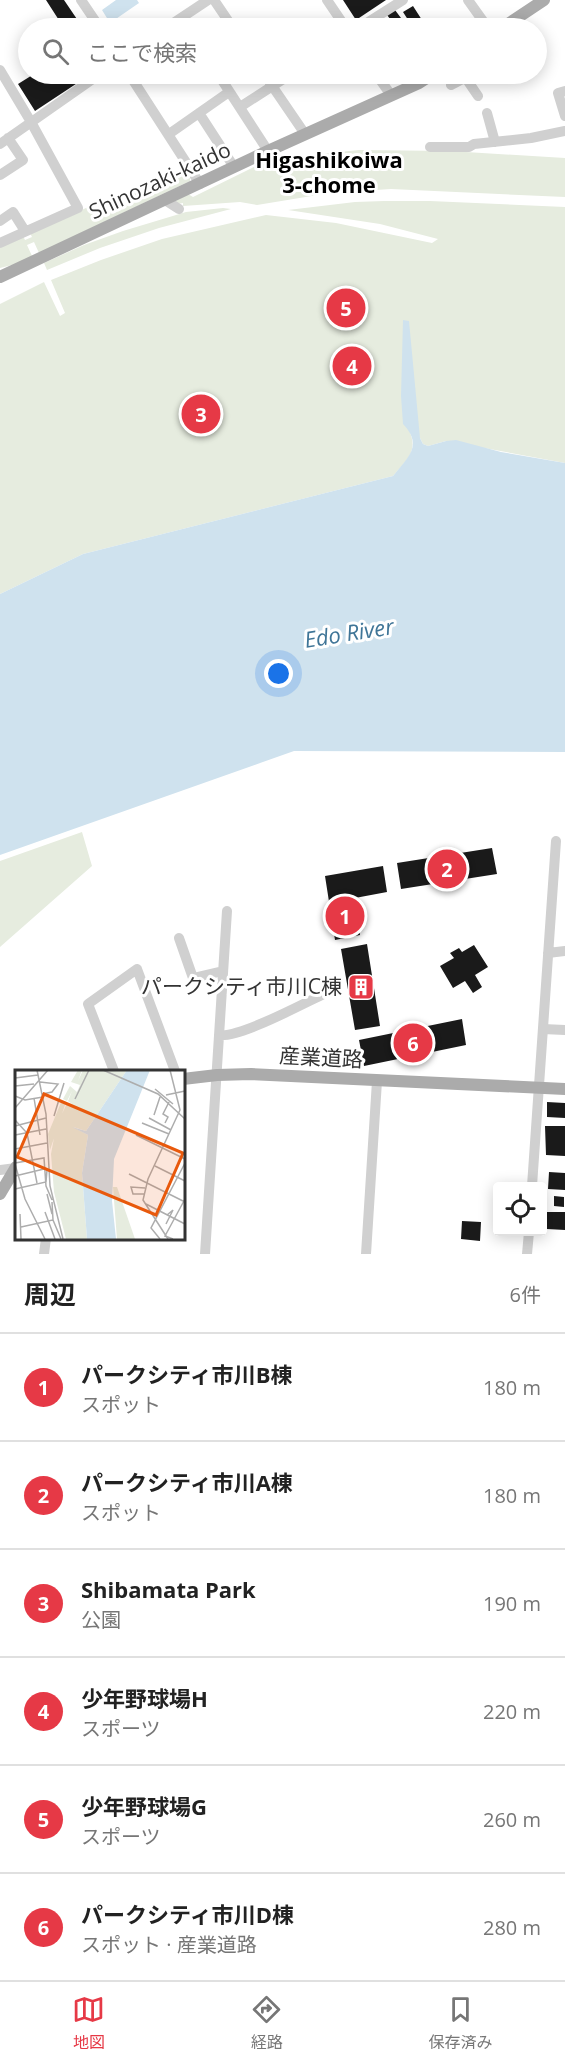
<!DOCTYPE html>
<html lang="ja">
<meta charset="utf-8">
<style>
:root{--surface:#fff;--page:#f6f6f6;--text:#222;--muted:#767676;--line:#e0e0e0;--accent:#e63946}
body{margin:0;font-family:"Open Sans","Noto Sans JP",sans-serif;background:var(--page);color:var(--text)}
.controls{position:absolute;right:18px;bottom:18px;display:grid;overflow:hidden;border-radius:6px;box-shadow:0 3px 15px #0003}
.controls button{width:54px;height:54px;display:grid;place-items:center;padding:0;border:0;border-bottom:2px solid var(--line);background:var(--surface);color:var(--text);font:30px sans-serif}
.you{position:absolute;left:279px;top:674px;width:21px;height:21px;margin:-15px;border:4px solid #fff;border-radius:50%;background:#1a73e8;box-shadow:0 0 0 9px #1a73e833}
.badge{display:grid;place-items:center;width:39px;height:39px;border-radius:50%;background:var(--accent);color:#fff;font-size:20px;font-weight:700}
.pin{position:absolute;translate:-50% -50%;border:3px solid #fff;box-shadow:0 2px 6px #0006}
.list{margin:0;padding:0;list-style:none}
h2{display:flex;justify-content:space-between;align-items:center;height:78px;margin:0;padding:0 24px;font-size:26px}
h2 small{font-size:20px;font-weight:400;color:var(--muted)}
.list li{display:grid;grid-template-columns:39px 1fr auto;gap:18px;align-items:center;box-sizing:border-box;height:108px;padding:0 24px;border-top:2px solid var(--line)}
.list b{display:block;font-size:22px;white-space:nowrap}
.list p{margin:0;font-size:20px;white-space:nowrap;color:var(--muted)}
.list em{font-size:20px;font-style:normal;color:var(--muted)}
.icon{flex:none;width:33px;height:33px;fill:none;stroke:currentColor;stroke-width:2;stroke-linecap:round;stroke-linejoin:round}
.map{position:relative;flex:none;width:565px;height:1254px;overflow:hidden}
.search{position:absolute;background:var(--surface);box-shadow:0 3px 15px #0003;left:18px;right:18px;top:18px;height:66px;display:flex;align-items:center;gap:15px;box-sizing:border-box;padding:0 21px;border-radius:33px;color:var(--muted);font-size:22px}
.sheet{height:726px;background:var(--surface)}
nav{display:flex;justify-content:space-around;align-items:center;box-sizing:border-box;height:84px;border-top:2px solid var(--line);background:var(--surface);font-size:16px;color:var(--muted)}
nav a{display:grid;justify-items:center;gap:3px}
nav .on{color:var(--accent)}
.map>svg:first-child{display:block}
</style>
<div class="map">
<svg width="565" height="1254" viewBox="0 0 565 1254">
<rect width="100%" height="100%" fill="#fff"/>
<path fill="#e6ecdf" d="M359 150 450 151 565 158V197L391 189 330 193 257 205 240 202 183 206V203L177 204 175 201 188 194 193 197 270 159Z
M190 175V181L39 253 34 242 27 245 32 256 16 264 0 268V246L23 236 25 240 32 237 30 233 86 208 177 176Z
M384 201H430L565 207V463L446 441 428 446 423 444 420 438 409 430C419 452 406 460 393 476L83 554 0 594V304L44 282 60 316 65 313 51 280 101 260 162 239 266 215 336 223 432 243 438 239 380 224 288 210 355 202Z
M223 208 231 209 159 228 100 248 47 270 44 263 84 245 123 231 186 212Z
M82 832 92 866 0 947V861Z"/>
<path fill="#cfe2ee" d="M116 0H137L139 3 110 23 102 10Z
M403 320 409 321 420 438 423 444 428 446 446 441 456 440 501 452 565 463V752L294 751 0 855V594L83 554 393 476C407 458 424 446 403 424L401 396Z"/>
<path fill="#1a1a1a" d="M46 0H64L83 28H64Z
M343 0H386L356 20Z
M413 6 422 20 412 26 403 12Z
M395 10 404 22 402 23 406 28H397L387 15Z
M34 74H86L88 76 35 111 18 84Z
M492 848 497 874 401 889 397 863Z
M383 866 387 892 355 898 360 935 335 940 325 876Z
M367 944 380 1026 355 1030 341 949Z
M474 945 488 967 475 975 482 987 473 993 465 981 453 988 440 966 454 958 450 953 459 948 462 952Z
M462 1019 466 1045 364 1066 359 1040Z
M547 1102 565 1103V1118L547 1117Z
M545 1126H565V1156L546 1155Z
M549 1172 565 1173V1190L548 1189Z
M554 1196 564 1197V1207L554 1206Z
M547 1212H565V1230L547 1229Z
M462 1221 481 1222 480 1241 461 1239Z"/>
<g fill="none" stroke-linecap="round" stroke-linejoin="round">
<path stroke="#d0d0d0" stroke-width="10" d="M81 0 100 28
M214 0 233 28
M327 0 346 28
M468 0 488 28
M166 28 208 0
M359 28 403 0
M0 70 31 122 78 208 0 243
M129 74 200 184
M218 74 268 151
M264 74 305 134
M376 74 391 95
M463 74 478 96
M451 85 472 74
M565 91 558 93 565 116
M240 107 291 74
M199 113 234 167
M487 113 495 142
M169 134 229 92
M0 144 100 74
M430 147H469L474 144 531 138 565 131
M0 175 23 160 8 138
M165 200 179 209
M0 221 13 212 25 231
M179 938 193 978 223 971
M548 953 565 951
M543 1029 565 1030
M219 1035C240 1038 304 1003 326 993
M114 1071 88 1004 137 969 175 1071
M0 1170 16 1168
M532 1186 556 841
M44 1254 46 1238
M205 1254 227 911
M366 1254 377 1081
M527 1254 529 1232"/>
<path stroke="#ababab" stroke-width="12" d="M502 28 544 0
M0 277 268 151 419 83 433 74
M183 1079 217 1075 251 1074 565 1089
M0 1194 16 1167"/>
</g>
<defs>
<symbol id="building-square" viewBox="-11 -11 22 22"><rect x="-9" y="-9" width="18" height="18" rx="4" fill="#e63946" stroke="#fff"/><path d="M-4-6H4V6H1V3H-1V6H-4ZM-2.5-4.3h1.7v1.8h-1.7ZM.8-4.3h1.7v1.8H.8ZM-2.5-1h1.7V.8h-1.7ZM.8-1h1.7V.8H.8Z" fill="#fff"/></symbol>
</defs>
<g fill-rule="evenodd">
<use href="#building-square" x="346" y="972" width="30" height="30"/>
</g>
<g text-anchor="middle" stroke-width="6" stroke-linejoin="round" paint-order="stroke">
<g font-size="21" fill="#333" stroke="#fff">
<text transform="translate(160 181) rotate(-25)" y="7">Shinozaki-kaido</text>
<text transform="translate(321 1058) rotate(3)" y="7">産業道路</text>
</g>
<g font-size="21" fill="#333" stroke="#fff" text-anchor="end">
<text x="342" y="994">パークシティ市川C棟</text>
</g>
<g font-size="22" font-weight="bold" fill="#000" stroke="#fff">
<text x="329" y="168">Higashikoiwa<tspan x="329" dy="25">3-chome</tspan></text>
</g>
<g font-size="22" font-style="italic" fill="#3f7597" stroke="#fff">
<text transform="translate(349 633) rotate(-9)" y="8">Edo River</text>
</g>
</g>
<g transform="translate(15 1070)">
<rect width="170" height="170" fill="#fff"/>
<path d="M63 0H67L63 11 68 0H112L71 61 58 57 73 65 67 103 72 169H51L39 122 36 84 41 57 52 33 57 34 53 31 57 21 52 31 48 29 55 16 62 22 65 15 56 12ZM47 30 51 32 35 80 33 64ZM98 117H102L120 169H102Z" fill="#e6ecdf"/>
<path d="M112 0H135L99 89 97 131 101 169H72L67 103 73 65 57 57 71 61Z" fill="#cfe2ee"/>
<path fill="none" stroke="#adadad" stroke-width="1.5" d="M22 0 31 44 35 116 48 169M88 0 143 24 170 49M0 8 23 5M25 12 43 14 37 22 27 24M0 16 19 14M140 19 158 34M151 25 170 21M0 26 10 30 28 27M19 28 25 65M60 29 74 0M0 38 33 0M139 45 145 27M39 46 49 13M134 48 156 60M0 50 12 63 22 113M127 53 154 64M150 53 153 47 148 44 154 32M0 56 31 48M0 65 31 59M121 65 170 89M0 79 32 73M0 93 29 88 31 116 37 130M0 94 10 129 30 169M140 96 170 111M114 104 170 132M0 106 29 99M0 119 31 112 32 100M32 124 37 144M129 124H118L116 117 130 118M131 134 170 154M30 142 40 169M5 144 6 169M38 150 46 169M151 154 158 140 152 145M6 157 38 150 37 132M145 169 136 158 170 93M153 169 128 130 133 109 165 40 155 0M158 169 150 166 170 129"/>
<path fill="#e8590c" fill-opacity="0.15" stroke="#e8590c" stroke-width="3" d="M29 24 168 83 141 145 2 87Z"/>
<rect width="170" height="170" fill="none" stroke="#333" stroke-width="3"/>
</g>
</svg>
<div class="controls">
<button><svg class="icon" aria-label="locate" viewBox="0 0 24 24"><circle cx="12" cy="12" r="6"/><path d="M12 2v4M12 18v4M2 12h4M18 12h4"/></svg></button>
</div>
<div class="you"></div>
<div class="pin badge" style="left:345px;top:916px">1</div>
<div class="pin badge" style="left:447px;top:869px">2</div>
<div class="pin badge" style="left:201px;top:414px">3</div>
<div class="pin badge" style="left:352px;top:366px">4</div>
<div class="pin badge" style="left:346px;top:308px">5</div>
<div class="pin badge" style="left:413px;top:1043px">6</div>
<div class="search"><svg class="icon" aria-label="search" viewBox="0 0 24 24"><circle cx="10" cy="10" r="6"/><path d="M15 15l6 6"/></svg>ここで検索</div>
</div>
<section class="sheet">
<h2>周辺<small>6件</small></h2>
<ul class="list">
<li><span class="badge">1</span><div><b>パークシティ市川B棟</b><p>スポット</p></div><em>180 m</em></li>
<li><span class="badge">2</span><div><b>パークシティ市川A棟</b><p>スポット</p></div><em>180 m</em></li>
<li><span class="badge">3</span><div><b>Shibamata Park</b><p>公園</p></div><em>190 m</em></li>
<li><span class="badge">4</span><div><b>少年野球場H</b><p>スポーツ</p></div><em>220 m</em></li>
<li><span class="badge">5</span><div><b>少年野球場G</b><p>スポーツ</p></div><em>260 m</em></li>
<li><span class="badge">6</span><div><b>パークシティ市川D棟</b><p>スポット · 産業道路</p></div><em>280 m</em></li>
</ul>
</section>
<nav>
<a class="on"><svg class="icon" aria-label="map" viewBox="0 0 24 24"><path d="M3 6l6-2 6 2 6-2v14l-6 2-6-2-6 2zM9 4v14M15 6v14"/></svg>地図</a>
<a><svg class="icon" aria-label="directions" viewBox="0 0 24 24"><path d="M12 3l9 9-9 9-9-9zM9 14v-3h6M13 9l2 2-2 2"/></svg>経路</a>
<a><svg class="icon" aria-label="saved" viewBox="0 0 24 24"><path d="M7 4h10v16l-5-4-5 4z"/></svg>保存済み</a>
</nav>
